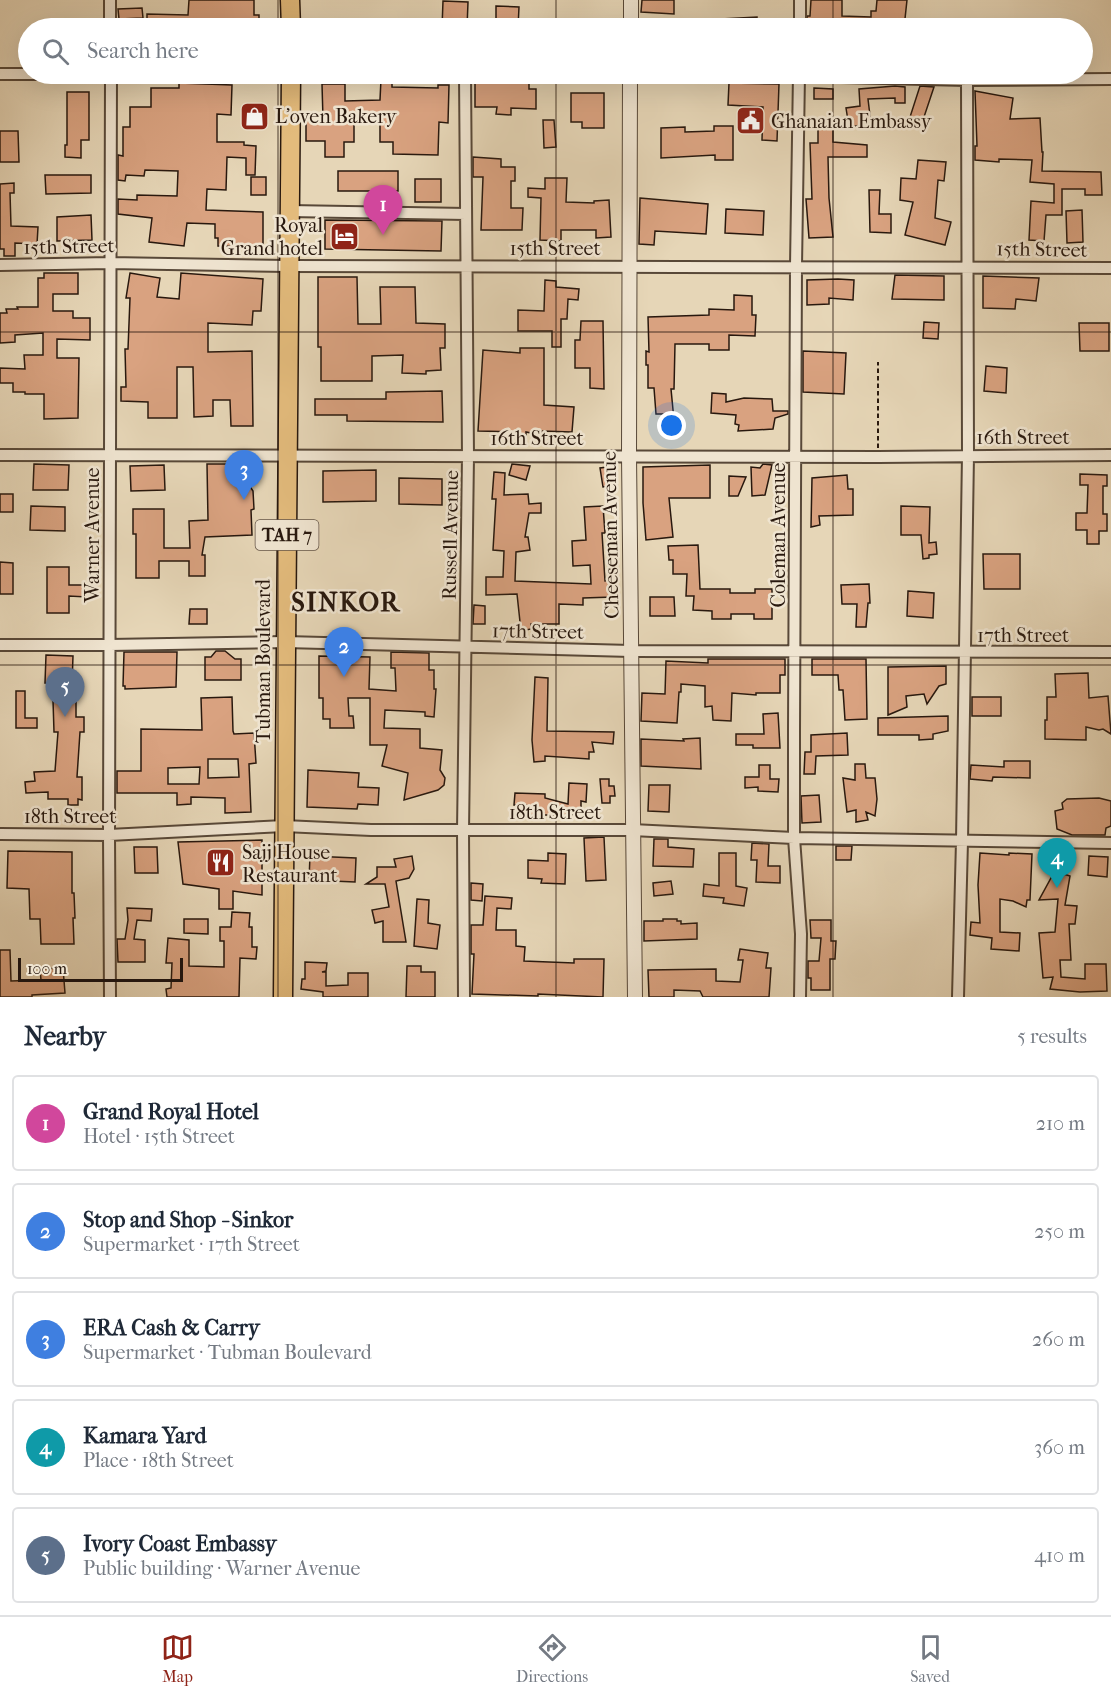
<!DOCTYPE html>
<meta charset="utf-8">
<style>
:root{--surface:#fff;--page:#f6f6f7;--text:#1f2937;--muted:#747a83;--line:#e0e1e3;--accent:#8f2418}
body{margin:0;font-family:"IM FELL French Canon",serif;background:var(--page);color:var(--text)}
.scale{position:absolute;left:18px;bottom:15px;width:165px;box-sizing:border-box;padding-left:6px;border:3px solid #28180e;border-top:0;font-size:16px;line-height:21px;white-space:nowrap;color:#28180e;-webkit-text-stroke:4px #efe4d0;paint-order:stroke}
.you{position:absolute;left:672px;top:426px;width:21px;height:21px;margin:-15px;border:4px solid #fff;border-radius:50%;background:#1a73e8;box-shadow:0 0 0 9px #1a73e833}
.badge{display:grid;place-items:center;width:39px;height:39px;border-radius:50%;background:var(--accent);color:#fff;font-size:20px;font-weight:700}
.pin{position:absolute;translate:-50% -50px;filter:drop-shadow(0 2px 3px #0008)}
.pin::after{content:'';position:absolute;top:32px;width:21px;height:18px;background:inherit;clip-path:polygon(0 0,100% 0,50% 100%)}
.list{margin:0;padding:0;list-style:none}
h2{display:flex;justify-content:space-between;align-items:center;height:78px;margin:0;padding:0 24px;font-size:26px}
h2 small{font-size:20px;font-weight:400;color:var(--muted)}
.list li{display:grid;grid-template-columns:39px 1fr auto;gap:18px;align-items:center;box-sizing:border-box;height:96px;margin:0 12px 12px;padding:0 12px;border:2px solid var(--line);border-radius:6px}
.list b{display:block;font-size:22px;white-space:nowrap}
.list p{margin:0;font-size:20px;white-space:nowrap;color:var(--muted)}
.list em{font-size:20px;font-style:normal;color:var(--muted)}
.icon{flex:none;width:33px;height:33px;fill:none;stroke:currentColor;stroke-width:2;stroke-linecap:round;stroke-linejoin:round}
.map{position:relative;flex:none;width:1111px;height:997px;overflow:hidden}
.search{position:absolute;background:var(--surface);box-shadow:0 6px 24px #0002;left:18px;right:18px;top:18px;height:66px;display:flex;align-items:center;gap:15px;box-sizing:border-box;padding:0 21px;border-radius:33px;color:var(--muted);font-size:22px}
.sheet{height:618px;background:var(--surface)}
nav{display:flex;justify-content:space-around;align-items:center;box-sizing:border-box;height:84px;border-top:2px solid var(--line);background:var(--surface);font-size:16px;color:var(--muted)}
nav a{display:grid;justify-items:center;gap:3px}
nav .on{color:var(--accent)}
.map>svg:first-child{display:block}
</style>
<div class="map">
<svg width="1111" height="997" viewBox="0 0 1111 997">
<rect width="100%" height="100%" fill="#e6d6b7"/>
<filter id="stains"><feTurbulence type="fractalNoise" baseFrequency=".00333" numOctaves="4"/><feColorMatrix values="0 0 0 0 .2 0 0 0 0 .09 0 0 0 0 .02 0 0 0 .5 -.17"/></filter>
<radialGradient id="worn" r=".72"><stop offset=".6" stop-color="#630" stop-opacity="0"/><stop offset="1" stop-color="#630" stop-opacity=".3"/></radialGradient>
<path fill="#d9a280" stroke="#28180e" stroke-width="1.5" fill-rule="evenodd" d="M189 0H254V15H259V28H147V14L188 15Z
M642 0H674V14L641 12Z
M811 0H842V16L871 17V11H876L877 0H907L904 28H807V16H810Z
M443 1 468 2 467 28H442Z
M496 6 519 7 518 28H499L496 27Z
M142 8 143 18 119 19 118 9Z
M757 17V19L789 23V28H721V19Z
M381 79 392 80V87L438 88V85H449L448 123 439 122 438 155 393 154V142H380V123H354V142H344V157H325V141H306V119H323L322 84H345V101L380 100Z
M475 82H529V89H536V109L511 108V115L496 114 497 107H475Z
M179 83 232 85 231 115 217 114V142H244V145L256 146 255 175H246V158L227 157 226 190 207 189 206 210 263 212V247L218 246V238H215V224L187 223 184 246 149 242 152 218 118 214V199L137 200V195L177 196 178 171 145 170 144 176 126 175 125 181 118 180V155L123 156V127H130V107H151V88H179Z
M729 83 779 84 777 141 762 140 763 107 728 105Z
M895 86 905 87V103H895V98L868 99 871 124 849 127 846 108 860 106 859 89Z
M920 86 934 87 922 123 910 117Z
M814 88 833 89V99H814Z
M975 91 1013 98 1010 119 1040 118 1042 152H1043L1042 171 1101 172 1102 195H1085V189H1062V215H1046L1044 241 1029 240 1031 201 1054 203V184L1030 182 1032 160 999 159V162L975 160V146H977Z
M67 92H89V140H81V158L65 157V145H67Z
M571 93H604V128H582V122H571Z
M543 120H554L556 147 544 148Z
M818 122H833V142L867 145V157H828L829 198 833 237 809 238 806 199H812L810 143H818Z
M714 126H733V160H715V155L661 158V128L685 127V132L714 131Z
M0 131H18L19 162H0Z
M473 157 501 159V167H515V181H511V208H523L522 230H481L483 177H473Z
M918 160 946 162 944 181 938 180 935 218 951 222 945 245 905 235 913 202 900 200 901 178 916 179Z
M338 171H398V191H338Z
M45 175H91V193L46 194Z
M251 177H266V195H251Z
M545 178H567L566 202 594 203V201L609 200 611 237 596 238V230H561V241L540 240 541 198 528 197V188L545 189Z
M415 179H441V202H415Z
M14 183V193H10L11 226 38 227 37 244 15 243V256H4V249H0V184Z
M869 190H880L879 214H891V233L870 232Z
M640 198 708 204 706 234 655 231 654 245 639 244Z
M726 209 764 211 763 235 725 233Z
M1082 210 1083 242 1067 243 1066 211Z
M91 215 92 240 57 241V217Z
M325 220 442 221 441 251 325 249Z
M44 273H78V294H53V311H73V318H90V340L57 339V358H79L78 418 44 419V394H25V392H13V383H0V368L25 369 24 355H43V333L15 335V342L0 343V313H7L6 309H18L17 307H38V278H44Z
M130 273 160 278 157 297 179 299 181 273 263 279 261 311H253L252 325 208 323V352L252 351 253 426H231L230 400H213V416L194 417 193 367H177V418H148V402L121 401V387H126L125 349H128L130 298H126Z
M895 275 944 276V300L892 299Z
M983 276 1039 278 1036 301 1016 299 1015 309 983 308Z
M318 277H357L358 324H381L380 287H415L416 323 445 324V348H440L441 370 426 371V374L402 373 403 355 372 356V381H321V347H318Z
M838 279 854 280 853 300 829 298V304L807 305V280Z
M545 280 556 281V287L579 289 578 300 568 299 567 319H561V347H552V331H518V310L544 311Z
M734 295 752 296V315H756L755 336 729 335V350H709V344H675L674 389H671L674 420 663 421V414H656L654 388H648V365H646V351L649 352 648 317 709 315V309L734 310Z
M581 321H603L604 389 590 388V368H575V340H580Z
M924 322 939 323 938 339 923 338Z
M1079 323H1109V351H1080Z
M520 348H544V405L574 407 572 432 542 431 541 435 526 432V435H517V432L478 431 483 350 520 353Z
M803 351 846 353 844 394 803 392Z
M986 366 1007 368 1006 393 984 391Z
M442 391 443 422 347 421V415H315V399H386V392Z
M712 393 726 394V402L744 398 772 399 773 411H788V414L775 418 773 429 738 431 739 425 735 424 736 415 711 413Z
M34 464 69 465 68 490H33Z
M207 464H250L251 488 253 491 254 509 251 510 252 535 205 537 202 555H205V576H189V561H159V578H136V534H133V509H164V548H190L189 521 208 520Z
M512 464 530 466 526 480 509 475Z
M763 464 772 465 765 495 752 496 751 467 760 468Z
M164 465 165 490 131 491 130 466Z
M710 465V498H669L673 537 646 540 643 503V467Z
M615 466 617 485 603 487 600 468Z
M376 470V501L323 502V471Z
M494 472 505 473 504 495 528 494 529 504 541 503V513H529L525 537H528L530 550 516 552 515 581 591 584 590 565 573 566 572 541 586 540 584 507 603 506 605 533H602L605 581 612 580 613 597 583 598V605L559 604V624H531V629L521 631 517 594 486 595V577H503L504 551 493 550 496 499H492Z
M1080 474 1107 475V486H1103V514H1107V531H1099V544H1087V530H1076V513H1087L1088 485H1080Z
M847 475 848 489H853V515L819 516 820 525 811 527 812 478Z
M729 476 746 477 738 496H729Z
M399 478 442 479V505L399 504Z
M0 494H13V512H0Z
M31 506 65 507V531L30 530Z
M901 506 930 507 929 543 936 542 937 554 929 555V558L923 559 921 535H901Z
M698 545 700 589H730V593H755V589H772V619H754V614H731V619H712V611L693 610 694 596H686L687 574H673V560H669L668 546Z
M983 554H1020V589H984Z
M0 562 13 563V594H0Z
M47 567H69V585H87V597L69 596V613H47Z
M869 584 870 603H868L866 627H856L857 604H842L841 585Z
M908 591 934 593 933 618 907 616Z
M650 597H674L675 616H650Z
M474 605 485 606V624H473Z
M190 609H207V624H189Z
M216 651H225L235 659H241V680H205V657H211Z
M124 652H177L176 687 125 689V686H123Z
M391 652 429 653V670H434V689H436L434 717 425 716V712L385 710 384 728 420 729V748L442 750 440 770 445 778 444 785 438 790 404 800 408 773 382 766 387 745H370V698H348L349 716H353L354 728H330V719H323V698H319V656L370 657 369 689 396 691 395 668H391Z
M46 655 73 656 72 684 45 683Z
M708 659H785V675H780V693H756V695L732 693 731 721 713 720 712 706 705 707V686L681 684V692H679L677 723 641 721 642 693 665 694 666 661 708 663Z
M812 659H866L867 719 845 720 843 690H839L838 675H812Z
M946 666V684L939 686 927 704 924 694 906 696 907 707 888 715V667Z
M1088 673 1089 698 1108 696 1111 734 1103 729 1099 730 1086 727V740L1045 739V720H1047V697H1056L1055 674Z
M535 677 548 678 547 731 614 732 613 744 592 742 594 752H589V759L545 756V761L534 762 532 740Z
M16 691H25V718H37V728H16Z
M232 697 233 731 234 734 254 733 256 763 249 764 251 812 225 813V798L191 797V804L177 805V793H117V771H141V729L202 730 201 698ZM208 759H238L239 777 208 778ZM200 767 199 784H168V768Z
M972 697H1001V716H972Z
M53 700H76V717H84V732H80L77 777H82V800L78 799V805H68V799H48V792L26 793 25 782 35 781 34 772 55 771 58 732H54Z
M778 713 780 748H753V745H736V734H764L763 714Z
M948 716V731L933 734V739L919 740V735H878V718Z
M847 733 848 755 816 756 815 774H804L805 752H811V735Z
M700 738 701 769 641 766V739L684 741 683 739Z
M1004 761H1030V778L993 777 992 781 970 779 971 765 1004 767Z
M855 764H865L866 778H875L877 799 875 816 866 812 868 820 856 822V810L847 812 843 778 855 780Z
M759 765H770V779H779L778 792 758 791V787L745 788V777H759Z
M308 770 359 773 358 787 379 788 378 805 358 804 357 809 307 807Z
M600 779H609V786H614L615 796H610V803H602Z
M569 783 587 784 586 802 581 801V814L565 815 564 819 549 815H526V805H514L515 793 545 794V798L568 804Z
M649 785H670L669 812 648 811Z
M819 795 821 822 802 823 801 796Z
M1067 799 1099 798 1111 801V826L1106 828 1105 835H1072L1057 829 1055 811 1063 809 1062 803Z
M604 837 606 880 586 881 584 838Z
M654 839H668V847L694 849 693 867 653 866Z
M262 840V895L233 891V909H219V889L183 884 178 842Z
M752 843 769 844 768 866H780V883L756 882 757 860H751Z
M836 846H852L851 860H836Z
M134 847H157L158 873H135Z
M8 851 72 852V893H74L75 918H73L74 944H41L40 919H30L29 889 7 888Z
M548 853 566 854 565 884 541 883 542 879 528 878V860L548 861Z
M719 853H736V886L747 888 744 906 723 903 724 898 703 896 704 884 719 886Z
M980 853 1009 855V853L1032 854 1030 900H1027L1026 907 1013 901 1000 899V932L1020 933 1019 951 991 949 992 938 970 935 971 922 980 923 978 885Z
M310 856 356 858 355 882 309 880Z
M412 856 414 869 409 878 396 881 406 942H383V921L375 923 372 910 389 907 385 884H366L377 877V867H396L394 859Z
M1089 856 1108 857 1107 877 1088 875Z
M1057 872 1070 876 1065 905 1077 906 1075 924H1069L1071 960H1060L1061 977 1085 979V964H1106L1107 991 1080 992 1050 989 1053 977 1043 978 1039 933 1055 932 1058 899 1039 900 1051 878Z
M671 881 673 894 654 896 653 883Z
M471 883 483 884 482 901 471 900Z
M485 896 512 898 511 909 497 908 496 930H516V946L525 947 524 961 574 963V959H604L603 997 538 994V996L472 994 474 954H471V925H483Z
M417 899 429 900 428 923 440 925 437 949 414 946Z
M127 908 152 909 151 921 137 920 134 939 145 940V962H118L117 939H125L128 920Z
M232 912 250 913 249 927H252V947H257L256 959 240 958 239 997H167L166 989 171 988 172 963H166L168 938 189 940V966L224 967V941H220V927H231Z
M184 919H208V934L184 933Z
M663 919H677V921H681V924L697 923V939L644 941V921H663Z
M810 920H831V941H836L835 959H830V990H811V978H808V961H819L821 938H811Z
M740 949 768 953 766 968H771L769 997H703L700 991 674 990V997H649L648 970 716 969V981L740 982 743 960H738Z
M0 950H10L11 981 41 980 40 969 63 968 65 993 32 995V997H0Z
M305 962 327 963 326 971 322 972H326V986L348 985V973H368V997H323V992L301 989 302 979H305Z
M407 966H421V972H435V997H406Z"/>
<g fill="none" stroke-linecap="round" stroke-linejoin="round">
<defs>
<path id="minor" d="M110 0V28
M800 28V0
M0 74H163
M460 74 799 76 967 80 1111 79
M799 74 796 266 794 732V838L801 934 800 997
M289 211 466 214
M0 265 110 263 288 266 1111 268
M0 455 878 457 1111 455
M0 645H110L285 642 631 651 1111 652
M0 834 109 835 284 826 371 830H632L794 838 1111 843
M110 997 109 835 111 74
M464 997 463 831 468 456 465 74
M958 997 962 841 968 455 967 80"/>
<path id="tertiary" d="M631 28V0
M630 74 629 456 635 997"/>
<path id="trunk" d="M290 0 291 28
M283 997 291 74"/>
</defs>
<use href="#minor" stroke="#584838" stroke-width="14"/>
<use href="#tertiary" stroke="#584838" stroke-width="16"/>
<use href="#trunk" stroke="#28180e" stroke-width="21"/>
<path stroke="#28180e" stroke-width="2" stroke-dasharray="4.5 3" stroke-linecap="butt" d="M878 448V362"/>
<use href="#minor" stroke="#efe4d0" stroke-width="10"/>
<use href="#tertiary" stroke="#efe4d0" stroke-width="14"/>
<use href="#trunk" stroke="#e3bb7c" stroke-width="18"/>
</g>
<path fill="none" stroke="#28180e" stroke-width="1.5" stroke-opacity="0.55" d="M278 0V28M556 0V28M833 0V28M278 74V997M556 74V997M833 74V997M0 332H1111M0 665H1111"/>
<defs>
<symbol id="shop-square" viewBox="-11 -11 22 22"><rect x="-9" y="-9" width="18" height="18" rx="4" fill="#8f2418" stroke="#efe4d0"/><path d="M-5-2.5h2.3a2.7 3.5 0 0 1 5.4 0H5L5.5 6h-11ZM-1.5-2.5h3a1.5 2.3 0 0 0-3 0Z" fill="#fff"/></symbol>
<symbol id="civic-square" viewBox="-11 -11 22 22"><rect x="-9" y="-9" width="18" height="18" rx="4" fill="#8f2418" stroke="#efe4d0"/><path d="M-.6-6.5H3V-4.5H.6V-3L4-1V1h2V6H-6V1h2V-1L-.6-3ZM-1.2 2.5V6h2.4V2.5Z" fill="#fff"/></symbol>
<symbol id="hotel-square" viewBox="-11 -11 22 22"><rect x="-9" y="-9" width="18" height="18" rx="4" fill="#8f2418" stroke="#efe4d0"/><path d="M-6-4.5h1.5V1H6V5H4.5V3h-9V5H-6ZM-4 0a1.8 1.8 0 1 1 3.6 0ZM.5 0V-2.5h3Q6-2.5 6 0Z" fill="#fff"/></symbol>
<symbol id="restaurant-square" viewBox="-11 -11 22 22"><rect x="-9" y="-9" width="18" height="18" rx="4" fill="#8f2418" stroke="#efe4d0"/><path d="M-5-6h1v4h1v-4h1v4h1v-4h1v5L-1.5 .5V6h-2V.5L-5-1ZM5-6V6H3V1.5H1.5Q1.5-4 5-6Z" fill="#fff"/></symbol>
</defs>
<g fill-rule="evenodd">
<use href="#shop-square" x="238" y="100" width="33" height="33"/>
<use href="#civic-square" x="734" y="104" width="33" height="33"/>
<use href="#hotel-square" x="328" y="220" width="33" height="33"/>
<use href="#restaurant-square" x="204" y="846" width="33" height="33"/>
</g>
<g text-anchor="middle" stroke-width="5" stroke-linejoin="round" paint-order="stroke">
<rect fill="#efe4d0" stroke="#645548" stroke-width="1.5" x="255.5" y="520" width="63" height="30" rx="4.5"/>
<g font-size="18" font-weight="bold" fill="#28180e">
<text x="287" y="541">TAH 7</text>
</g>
<g font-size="20" fill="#28180e" stroke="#efe4d0" text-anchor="start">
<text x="275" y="123">L'oven Bakery</text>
<text x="771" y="128">Ghanaian Embassy</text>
<text x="323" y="232" text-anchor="end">Royal<tspan x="323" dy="23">Grand hotel</tspan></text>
<text x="242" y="859">Sajj House<tspan x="242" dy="23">Restaurant</tspan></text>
</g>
<g font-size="20" fill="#28180e" stroke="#efe4d0">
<text transform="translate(69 246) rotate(-1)" y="7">15th Street</text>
<text x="555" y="255">15th Street</text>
<text transform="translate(1042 249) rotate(1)" y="7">15th Street</text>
<text x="1023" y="444">16th Street</text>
<text x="537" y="445">16th Street</text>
<text transform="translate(92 535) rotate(-90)" y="7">Warner Avenue</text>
<text transform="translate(450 535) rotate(-89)" y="7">Russell Avenue</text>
<text transform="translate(610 535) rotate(-91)" y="7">Cheeseman Avenue</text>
<text transform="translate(778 535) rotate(-90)" y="7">Coleman Avenue</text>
<text transform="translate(538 631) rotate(1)" y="7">17th Street</text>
<text x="1023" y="642">17th Street</text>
<text transform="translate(263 661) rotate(-90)" y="7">Tubman Boulevard</text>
<text x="555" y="819">18th Street</text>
<text x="70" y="823">18th Street</text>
</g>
<g font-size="26" font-weight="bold" letter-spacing="1.5" fill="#28180e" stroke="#efe4d0">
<text x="346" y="611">SINKOR</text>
</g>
</g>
<rect width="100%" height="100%" filter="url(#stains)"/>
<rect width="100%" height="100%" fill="url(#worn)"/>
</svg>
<div class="scale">100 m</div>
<div class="you"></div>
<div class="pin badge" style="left:383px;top:235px;background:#d1479c">1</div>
<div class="pin badge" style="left:344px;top:677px;background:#3f7fe0">2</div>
<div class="pin badge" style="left:244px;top:500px;background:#3f7fe0">3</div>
<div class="pin badge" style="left:1057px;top:888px;background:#0f9aa8">4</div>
<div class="pin badge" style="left:65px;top:717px;background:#5c6f8a">5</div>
<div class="search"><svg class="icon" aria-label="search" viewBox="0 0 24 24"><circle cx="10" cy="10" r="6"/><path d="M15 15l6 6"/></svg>Search here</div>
</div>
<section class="sheet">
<h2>Nearby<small>5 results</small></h2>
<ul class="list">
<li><span class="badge" style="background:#d1479c">1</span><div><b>Grand Royal Hotel</b><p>Hotel · 15th Street</p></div><em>210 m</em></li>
<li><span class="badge" style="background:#3f7fe0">2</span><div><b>Stop and Shop - Sinkor</b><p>Supermarket · 17th Street</p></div><em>250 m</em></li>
<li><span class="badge" style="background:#3f7fe0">3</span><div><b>ERA Cash &amp; Carry</b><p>Supermarket · Tubman Boulevard</p></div><em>260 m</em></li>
<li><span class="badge" style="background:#0f9aa8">4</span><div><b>Kamara Yard</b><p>Place · 18th Street</p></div><em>360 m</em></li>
<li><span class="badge" style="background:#5c6f8a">5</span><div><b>Ivory Coast Embassy</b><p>Public building · Warner Avenue</p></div><em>410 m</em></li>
</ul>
</section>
<nav>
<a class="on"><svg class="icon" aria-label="map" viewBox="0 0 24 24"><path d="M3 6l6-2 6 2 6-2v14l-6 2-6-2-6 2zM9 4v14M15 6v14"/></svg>Map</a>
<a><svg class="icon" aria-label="directions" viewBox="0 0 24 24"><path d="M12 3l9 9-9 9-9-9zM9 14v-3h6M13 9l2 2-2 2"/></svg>Directions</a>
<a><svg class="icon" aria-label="saved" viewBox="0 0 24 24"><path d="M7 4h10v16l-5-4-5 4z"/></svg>Saved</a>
</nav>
